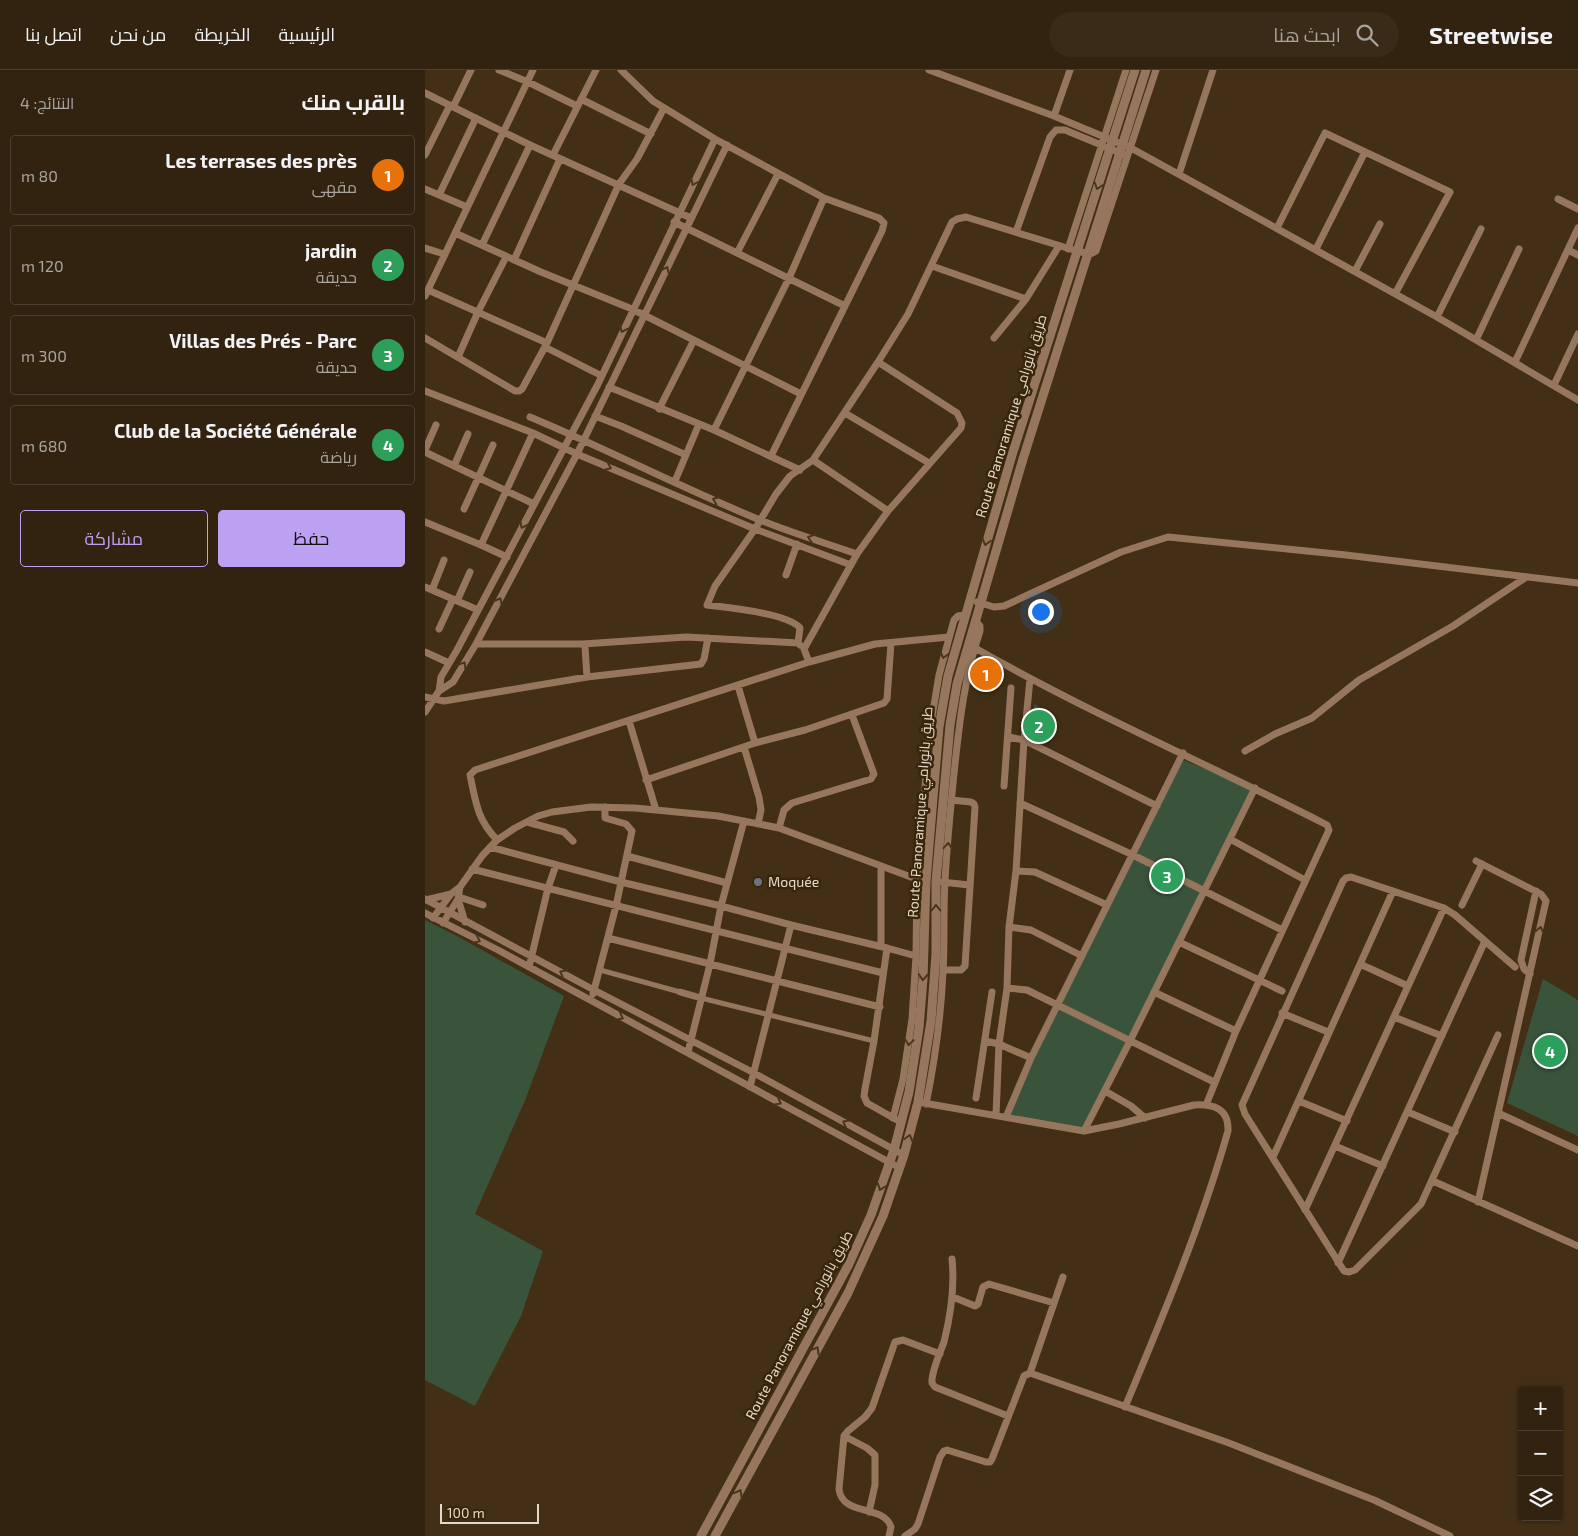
<!DOCTYPE html>
<html lang="ar">
<meta charset="utf-8">
<style>
:root{--surface:#322310;--page:#3a2b19;--text:#f1f3f6;--muted:#a8a49f;--line:#4d4030;--accent:#bca0f2}
body{margin:0;font-family:"Exo 2",Cairo,sans-serif;background:var(--page);color:var(--text);direction:rtl}
.controls{position:absolute;right:15px;bottom:15px;display:grid;overflow:hidden;border-radius:5px;box-shadow:0 1px 4px #0004}
.controls button{width:45px;height:45px;display:grid;place-items:center;padding:0;border:0;border-bottom:1px solid var(--line);background:var(--surface);color:var(--text);font:25px sans-serif}
.scale{position:absolute;left:15px;bottom:12px;width:99px;box-sizing:border-box;padding-left:5px;border:2px solid #e4d8c9;border-top:0;font-size:14px;line-height:18px;white-space:nowrap;color:#e4d8c9;-webkit-text-stroke:4px #38250a;paint-order:stroke}
.you{position:absolute;left:615px;top:541px;width:18px;height:18px;margin:-12px;border:4px solid #fff;border-radius:50%;background:#1a73e8;box-shadow:0 0 0 8px #1a73e833}
.badge{display:grid;place-items:center;width:32px;height:32px;border-radius:50%;background:var(--accent);color:#fff;font-size:16px;font-weight:700}
.pin{position:absolute;translate:-50% -50%;border:2px solid #fff;box-shadow:0 1px 5px #0006}
.list{margin:0;padding:0;list-style:none}
h2{display:flex;justify-content:space-between;align-items:center;height:65px;margin:0;padding:0 20px;font-size:21px}
h2 small{font-size:16px;font-weight:400;color:var(--muted)}
.list li{display:grid;grid-template-columns:32px 1fr auto;gap:15px;align-items:center;box-sizing:border-box;height:80px;margin:0 10px 10px;padding:0 10px;border:1px solid var(--line);border-radius:5px}
.list b{display:block;font-size:19px;white-space:nowrap}
.list p{margin:0;font-size:16px;white-space:nowrap;color:var(--muted)}
.list em{font-size:16px;font-style:normal;color:var(--muted)}
.actions{display:flex;gap:10px;padding:15px 20px}
.actions a{flex:1;padding:11px 0;border:1px solid var(--accent);border-radius:5px;text-align:center;font-size:18px;color:var(--accent)}
.actions .main{background:var(--accent);color:#111}
.icon{flex:none;width:28px;height:28px;fill:none;stroke:currentColor;stroke-width:2;stroke-linecap:round;stroke-linejoin:round}
.map{position:relative;flex:none;width:1153px;height:1466px;overflow:hidden;direction:ltr}
header{display:flex;align-items:center;gap:30px;box-sizing:border-box;height:70px;padding:0 25px;background:var(--surface);border-bottom:1px solid var(--line)}
header strong{font-size:24px}
nav{display:flex;gap:28px;margin-inline-start:auto;font-size:18px}
.search{width:350px;height:45px;background:var(--page);display:flex;align-items:center;gap:12px;box-sizing:border-box;padding:0 18px;border-radius:28px;color:var(--muted);font-size:19px}
main{display:flex}
aside{flex:1;background:var(--surface)}
.map>svg:first-child{display:block}
</style>
<header>
<strong>Streetwise</strong>
<div class="search"><svg class="icon" aria-label="search" viewBox="0 0 24 24"><circle cx="10" cy="10" r="6"/><path d="M15 15l6 6"/></svg>ابحث هنا</div>
<nav><a>الرئيسية</a><a>الخريطة</a><a>من نحن</a><a>اتصل بنا</a></nav>
</header>
<main>
<div class="map">
<svg width="1153" height="1466" viewBox="0 0 1153 1466">
<rect width="100%" height="100%" fill="#422f15"/>
<path fill="#3a543b" d="M609 634 624 642 617 674 606 669Z
M755 689 830 718 659 1061 581 1047Z
M0 850 32 866 139 926 101 1028 50 1144 118 1181 96 1246 50 1336 0 1310Z
M1118 909 1153 930V1066L1082 1033Z"/>
<g fill="none" stroke-linecap="round" stroke-linejoin="round">
<path stroke="#96775e" stroke-width="5" d="M175 900 255 922
M276 928 449 971"/>
<path stroke="#96775e" stroke-width="7" d="M74 0 103 12 152 36
M196 0 228 31 290 69 399 128 454 148 459 153 457 161 346 386
M504 0 629 46 706 78 1012 247 1153 330
M0 23 105 75 266 148
M156 29 226 64
M28 37 46 0
M629 46 645 0
M0 85 25 35
M128 85 171 0
M754 104 788 0
M0 119 42 137
M14 125 51 48
M1133 129 1153 139
M249 152 420 236
M852 158 900 63 1025 122 970 224
M591 162 625 67 631 60H640L698 84
M30 163 116 202 207 239 376 324
M57 175 105 75
M0 178 19 184
M643 179 701 0
M891 179 940 82
M1143 180 1153 185
M312 183 353 104
M89 190 135 89
M507 196 601 229
M930 201 955 154
M3 220 122 273
M0 226 108 0
M1012 247 1056 159
M0 268 90 321H94L97 319 122 273 194 114 212 89 239 38
M569 268 601 229 634 176
M1051 270 1094 179
M120 277 177 306
M33 287 53 242 81 187
M1090 292 1153 158
M1129 315 1153 264
M184 317 289 360 375 400
M0 321 108 363 152 384 330 459 426 495
M234 339 269 270
M420 343 504 393
M170 346 196 356 261 385
M105 347C182 379 257 418 335 450 367 463 400 473 432 484
M289 360 364 208 399 128
M0 380 11 355
M0 382 109 434
M388 390 463 441
M29 396 43 364
M250 411 274 354
M39 439 68 375
M0 452 56 475 108 363
M56 475 82 487
M361 505 372 474
M0 517 53 540
M7 520 19 490
M32 531 45 502
M552 532 569 537 579 536 696 482 743 467 921 485 1153 513
M14 559 28 529
M373 573 375 558C364 544 301 537 282 535L290 516 330 459 351 424 365 406 388 390 453 292 483 244 527 152 532 149 541 147 652 181 665 184 671 181 731 0
M51 574H158L160 577 162 607
M158 574 261 567 373 573 375 575
M550 578C664 643 785 695 902 755L904 760 811 961 781 1035
M0 582 24 593
M384 592 379 579 432 484 463 441 536 358 537 353 532 343 453 292
M313 616 330 673
M14 621 28 612 51 574 152 384 302 75
M0 627 19 631 162 607 276 594 279 589 283 568
M0 642 14 621 16 607 32 580 173 314 290 69
M204 651 231 740
M583 667 599 670 732 736
M319 677 334 727 336 740 333 754
M820 681 850 664 887 648 934 610 1028 556 1100 508
M221 710 330 673 380 660 459 633 462 629 466 573
M579 716 586 618
M595 733 708 785 857 860
M102 752 139 762 148 771
M354 758 494 810
M805 769 880 810
M72 770C52 749 51 733 45 705L50 700 384 592 450 574 524 567
M65 777 196 812 296 836 366 855 462 878
M202 786 302 813
M1051 791 1116 824 1121 831 1053 1132
M47 799 458 903
M591 801 610 802 682 835
M517 812 544 815
M35 817 33 829 40 852
M34 827 58 835
M0 829 169 920 329 1003 479 1085
M0 830 26 824 35 817 57 786 72 770 90 758 113 746 127 742 166 737 210 738 293 746 354 758 359 740 367 733 446 709 449 704 427 645
M1037 835 1057 794
M0 843 73 880 475 1098
M8 848 26 824
M18 853 33 829
M584 857 606 860 657 886
M183 868 455 937
M754 872 857 921
M456 876V796
M935 894 983 916
M104 897 123 818 131 795
M518 900H536L540 896 550 737 549 734 546 732 526 730
M1105 904 1099 899 1096 890 1111 821
M582 918 602 920 789 1012
M255 922 276 928
M729 922 811 961
M168 924 191 836 207 761 201 754 180 748V737
M857 943 903 962
M969 947 1017 966
M1073 965 996 1134 930 1200 924 1202 919 1201 820 1044 817 1035 918 811 921 808 926 807 1019 838 1030 845 1090 897
M560 971 574 974 606 988
M263 982 285 894 296 836 319 751
M325 1017 366 855
M680 1021 706 1036 720 1048
M551 1028 567 922
M874 1031 922 1051
M493 1032 659 1061 694 1054 769 1035C788 1034 804 1038 803 1061 776 1156 738 1246 700 1337
M501 1034C510 990 516 946 518 902 520 872 518 842 520 811 522 772 526 733 530 694 535 648 540 605 555 561V556L550 550
M983 1042 1030 1062
M1073 1043 1153 1080
M571 1045 574 974 582 918 584 857 591 801 599 670 605 609
M581 1047 606 988 758 683
M468 1048 478 1009 487 949 491 886 492 810 505 659 514 605 529 550 533 546 540 545
M472 1050 442 1033 439 1026 440 1019 449 971 462 878 491 886
M659 1061 705 971 830 718
M910 1076 958 1096
M848 1087 968 821
M1008 1111 1153 1176
M880 1140 1019 838
M527 1189C530 1218 526 1244 519 1272 515 1283 506 1302 507 1313L510 1317 583 1346
M913 1193 1060 871
M528 1227 550 1236 553 1234 558 1217 564 1214 629 1233
M605 1303 638 1207
M419 1366 442 1378 450 1385V1415L444 1442
M464 1466 466 1457C459 1434 417 1447 414 1419L419 1366 423 1361 440 1347 447 1338 470 1272 478 1270 515 1284
M480 1466 490 1459 493 1454 515 1387 519 1381 522 1380 561 1392H565L567 1389 599 1306 605 1303 804 1373 949 1430 1025 1466"/>
<path stroke="#96775e" stroke-width="9" d="M276 1466 424 1194 446 1145 469 1080 484 1022 494 958 498 909 501 811 514 657 523 606 587 385 710 0
M290 1466 423 1223 458 1146 479 1085 493 1032 506 951 511 884V811L525 655 532 614 598 389 721 0"/>
</g>
<defs><path id="oneway-chevron" d="M-2-3.5L2.5 0L-2 3.5" fill="none" stroke-width="1.6" stroke-linecap="round" stroke-linejoin="round" transform="scale(1.25)"/></defs>
<g stroke="#4b351b">
<use href="#oneway-chevron" transform="translate(269 112) rotate(116)"/>
<use href="#oneway-chevron" transform="translate(673 116) rotate(108)"/>
<use href="#oneway-chevron" transform="translate(241 200) rotate(-65)"/>
<use href="#oneway-chevron" transform="translate(198 259) rotate(115)"/>
<use href="#oneway-chevron" transform="translate(183 397) rotate(23)"/>
<use href="#oneway-chevron" transform="translate(291 430) rotate(-156)"/>
<use href="#oneway-chevron" transform="translate(98 455) rotate(117)"/>
<use href="#oneway-chevron" transform="translate(386 468) rotate(-161)"/>
<use href="#oneway-chevron" transform="translate(561 472) rotate(106)"/>
<use href="#oneway-chevron" transform="translate(74 531) rotate(-62)"/>
<use href="#oneway-chevron" transform="translate(519 585) rotate(105)"/>
<use href="#oneway-chevron" transform="translate(38 595) rotate(-59)"/>
<use href="#oneway-chevron" transform="translate(523 776) rotate(-86)"/>
<use href="#oneway-chevron" transform="translate(511 838) rotate(-90)"/>
<use href="#oneway-chevron" transform="translate(1115 860) rotate(-78)"/>
<use href="#oneway-chevron" transform="translate(52 870) rotate(26)"/>
<use href="#oneway-chevron" transform="translate(138 903) rotate(-151)"/>
<use href="#oneway-chevron" transform="translate(498 907) rotate(93)"/>
<use href="#oneway-chevron" transform="translate(195 947) rotate(28)"/>
<use href="#oneway-chevron" transform="translate(484 972) rotate(98)"/>
<use href="#oneway-chevron" transform="translate(353 1032) rotate(28)"/>
<use href="#oneway-chevron" transform="translate(421 1053) rotate(-151)"/>
<use href="#oneway-chevron" transform="translate(484 1068) rotate(-74)"/>
<use href="#oneway-chevron" transform="translate(456 1117) rotate(110)"/>
<use href="#oneway-chevron" transform="translate(391 1280) rotate(-61)"/>
<use href="#oneway-chevron" transform="translate(314 1423) rotate(-62)"/>
</g>
<circle fill="#6b7280" stroke="#38250a" stroke-width="2" cx="333" cy="812" r="5"/>
<g text-anchor="middle" stroke-width="5" stroke-linejoin="round" paint-order="stroke">
<g font-size="14" fill="#e4d8c9" stroke="#38250a">
<text transform="translate(586 346) rotate(-73)" y="5">Route Panoramique طريق بانورامي</text>
<text transform="translate(495 742) rotate(-86)" y="5">Route Panoramique طريق بانورامي</text>
<text transform="translate(374 1255) rotate(-62)" y="5">Route Panoramique طريق بانورامي</text>
</g>
<g font-size="14" fill="#e4d8c9" stroke="#38250a" text-anchor="start">
<text x="343" y="817">Moquée</text>
</g>
</g>
</svg>
<div class="controls">
<button>+</button>
<button>−</button>
<button><svg class="icon" aria-label="layers" viewBox="0 0 24 24"><path d="M12 4l9 5-9 5-9-5zM3 14l9 5 9-5"/></svg></button>
</div>
<div class="scale">100 m</div>
<div class="you"></div>
<div class="pin badge" style="left:561px;top:604px;background:#e8710a">1</div>
<div class="pin badge" style="left:614px;top:656px;background:#2e9e5b">2</div>
<div class="pin badge" style="left:742px;top:806px;background:#2e9e5b">3</div>
<div class="pin badge" style="left:1125px;top:981px;background:#2e9e5b">4</div>
</div>
<aside>
<h2>بالقرب منك<small>النتائج: 4</small></h2>
<ul class="list">
<li><span class="badge" style="background:#e8710a">1</span><div><b>Les terrases des près</b><p>مقهى</p></div><em>80 m</em></li>
<li><span class="badge" style="background:#2e9e5b">2</span><div><b>jardin</b><p>حديقة</p></div><em>120 m</em></li>
<li><span class="badge" style="background:#2e9e5b">3</span><div><b>Villas des Prés - Parc</b><p>حديقة</p></div><em>300 m</em></li>
<li><span class="badge" style="background:#2e9e5b">4</span><div><b>Club de la Société Générale</b><p>رياضة</p></div><em>680 m</em></li>
</ul>
<div class="actions"><a class="main">حفظ</a><a>مشاركة</a></div>
</aside>
</main>
